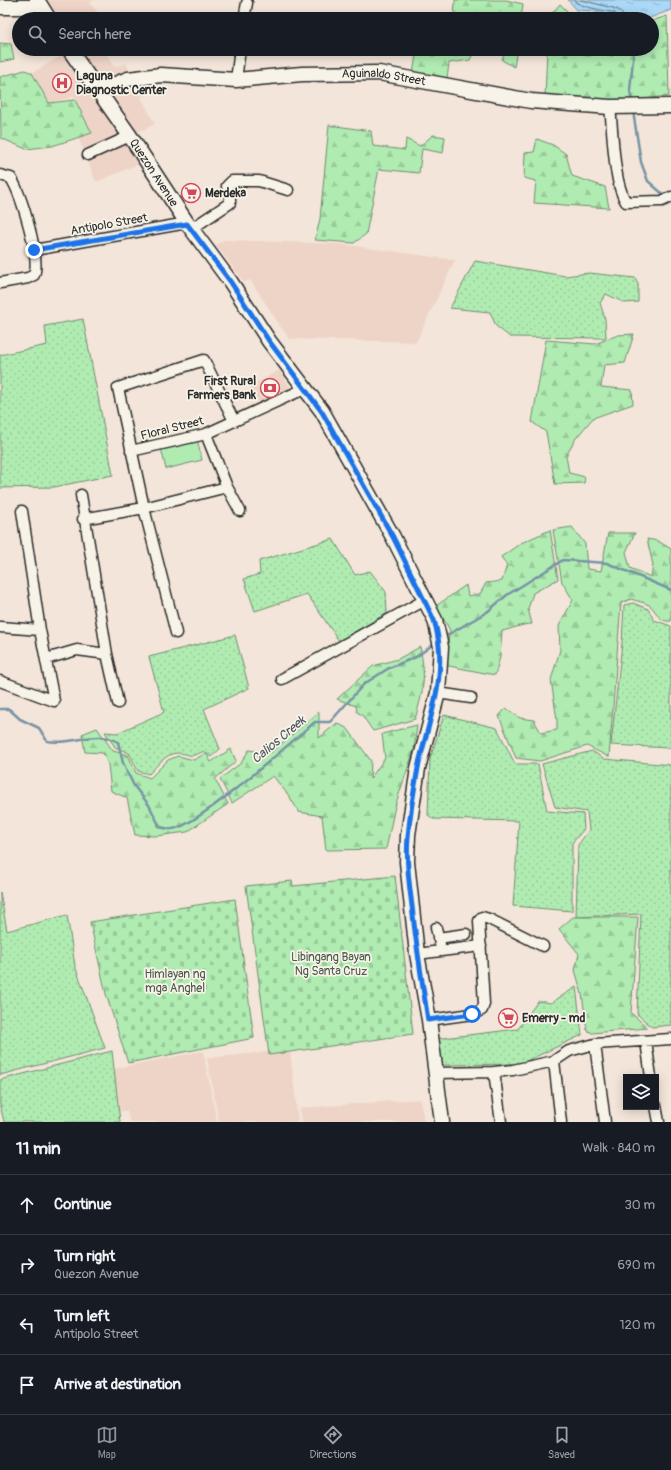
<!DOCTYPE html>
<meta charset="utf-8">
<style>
:root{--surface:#171b24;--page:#20242c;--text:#f1f3f6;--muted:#9ea1a6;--line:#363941;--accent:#8c9099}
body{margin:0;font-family:Pangolin,sans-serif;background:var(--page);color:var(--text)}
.controls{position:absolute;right:12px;bottom:12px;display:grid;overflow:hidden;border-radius:0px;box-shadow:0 2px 10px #0003}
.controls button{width:36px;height:36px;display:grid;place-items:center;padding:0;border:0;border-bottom:1px solid var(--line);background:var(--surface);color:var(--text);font:20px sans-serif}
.stop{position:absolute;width:12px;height:12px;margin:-9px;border:3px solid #1a73e8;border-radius:50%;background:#fff}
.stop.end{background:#1a73e8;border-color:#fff;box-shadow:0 1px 4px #0008}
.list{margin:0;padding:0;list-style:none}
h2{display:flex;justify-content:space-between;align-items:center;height:52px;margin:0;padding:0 16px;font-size:17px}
h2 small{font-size:13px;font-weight:400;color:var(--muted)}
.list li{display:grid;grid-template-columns:26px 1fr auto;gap:12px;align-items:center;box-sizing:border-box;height:60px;padding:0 16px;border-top:1px solid var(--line)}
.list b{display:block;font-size:15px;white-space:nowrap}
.list p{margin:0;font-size:13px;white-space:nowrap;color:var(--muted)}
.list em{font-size:13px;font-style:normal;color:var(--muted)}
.icon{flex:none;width:22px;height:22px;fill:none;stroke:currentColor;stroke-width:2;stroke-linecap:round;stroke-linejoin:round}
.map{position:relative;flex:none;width:671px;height:1122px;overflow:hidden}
.search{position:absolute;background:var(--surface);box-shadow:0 2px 10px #0003;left:12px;right:12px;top:12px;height:44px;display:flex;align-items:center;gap:10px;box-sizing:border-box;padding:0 14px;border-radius:22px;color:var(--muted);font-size:15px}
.sheet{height:292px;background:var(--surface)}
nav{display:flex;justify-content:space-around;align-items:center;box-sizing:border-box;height:56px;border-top:1px solid var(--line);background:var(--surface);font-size:11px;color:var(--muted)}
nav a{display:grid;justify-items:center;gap:2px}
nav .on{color:var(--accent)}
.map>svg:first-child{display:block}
</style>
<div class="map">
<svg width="671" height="1122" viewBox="0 0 671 1122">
<defs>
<pattern id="grass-dots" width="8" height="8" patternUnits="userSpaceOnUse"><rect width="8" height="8" fill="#b0ecb2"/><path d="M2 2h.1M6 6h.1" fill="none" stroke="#98cb99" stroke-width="1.8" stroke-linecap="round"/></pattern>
<pattern id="forest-firs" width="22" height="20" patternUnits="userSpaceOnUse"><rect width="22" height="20" fill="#b0ecb2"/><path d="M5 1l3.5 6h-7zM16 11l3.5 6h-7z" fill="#98cb99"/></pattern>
<pattern id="cemetery-stones" width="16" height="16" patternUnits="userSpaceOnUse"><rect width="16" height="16" fill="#b0ecb2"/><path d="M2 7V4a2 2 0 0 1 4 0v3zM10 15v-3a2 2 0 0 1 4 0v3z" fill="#98cb99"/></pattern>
<pattern id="water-ripples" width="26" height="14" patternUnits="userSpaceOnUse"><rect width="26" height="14" fill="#aad8f6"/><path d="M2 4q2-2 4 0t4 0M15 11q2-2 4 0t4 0" fill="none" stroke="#92bad3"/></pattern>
</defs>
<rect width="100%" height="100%" fill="#f3e5d9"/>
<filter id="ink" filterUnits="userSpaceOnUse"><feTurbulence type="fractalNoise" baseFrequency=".025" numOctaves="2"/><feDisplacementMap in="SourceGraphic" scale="8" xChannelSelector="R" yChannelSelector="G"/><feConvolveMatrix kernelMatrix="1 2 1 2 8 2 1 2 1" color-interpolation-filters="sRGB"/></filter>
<g filter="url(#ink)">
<path fill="#eed4c7" d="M37 0H95L89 3 104 19H49Z
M69 49H104L114 67 126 63 134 81 150 78 153 88 141 97 155 124 130 136 146 161 96 182 78 137 92 133 74 97 49 103 32 73 66 53Z
M224 240 340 244 455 260 416 342 289 339 250 280 244 282 216 245Z
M280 370 291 389 260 405 250 386Z
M290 1050 298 1122H219L207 1058Z
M203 1051 217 1122H130L127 1111H120L112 1069Z
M420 1099 424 1122H301L300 1108Z"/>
<path fill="url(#grass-dots)" stroke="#6e8c6e" d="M475 261 565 276 589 273 635 278 638 284V302L625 303 606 294 600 303 605 319 606 338 510 337 496 326 490 312 450 308Z
M83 319 113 475 54 487 0 488V355L47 345 45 326Z
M333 539 355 575 370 571 386 592 387 613 339 641 307 594 255 611 244 579 260 574 259 561Z
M633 603 648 609 654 620 671 626V748L611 745 622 643 624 605Z
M235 635 249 688 204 709 220 749 211 757 204 751C187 759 193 754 177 753 166 753 156 767 149 774L138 771 129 753 115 747 105 732 117 733 164 712 149 657Z
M444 715 497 728 515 764H538L547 811 583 814 584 829 572 843V911L513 906 519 821 433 819 428 815 430 759Z
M592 751 604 759 671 765V1025L652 1027 637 1014 641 914 576 917 578 845 589 830 587 812 555 807 542 764Z
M0 892 7 931 67 915 75 966 105 1048 0 1075Z
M576 987 582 1035 520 1064 438 1065 435 1039 518 1029 538 1001 551 1003Z
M112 1051 120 1122H4L0 1105V1080Z"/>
<path fill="url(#forest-firs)" stroke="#6e8c6e" d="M455 0H506L523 4 521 19H454Z
M560 4 575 19H550V16Z
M667 16 669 96 624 101 545 98 547 49H652V21Z
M0 43 11 44 14 59 0 62Z
M417 49H434L452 54V49H475L470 60 449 63 447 79 413 74Z
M505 49H517L514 67 502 60Z
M25 70 32 73 49 103 75 100 92 133 52 146 26 149 1 138 0 77Z
M329 125 371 131 373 146 405 150 406 139 420 146 433 135 445 137 443 153 422 149 419 173 379 169 366 234 354 243 315 240 320 219Z
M537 139 553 145 566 154 572 176 605 187 609 208 534 203 536 181 524 178 525 153 534 152Z
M634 334 625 363 604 365 601 387 632 390 633 404 593 418 576 438 566 456 569 473 585 477 584 483 555 484 546 432 532 422 546 340 595 344 618 335Z
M572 527 585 544 587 569 601 571 608 533H635L626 552 630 568 651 577 653 565 647 539 658 541 671 549V621C658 623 657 610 649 605 644 602 636 601 631 599L621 603 609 757 587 746 540 761 516 758 499 716 506 708 520 718 534 720 541 733 557 730V720L551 680 560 650 559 626 573 600 562 582 553 530Z
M550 530 558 579 533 593 528 609 532 624C522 624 512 629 502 631L500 657 495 675 444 665 450 630 436 606 466 585 468 596 480 594 486 583 502 581 507 565 501 557 521 543Z
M420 647C426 677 424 689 415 719L373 731 362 715 357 712 356 706 337 699 373 666 398 659Z
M319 712V738L337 723 348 729 371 761 370 779 385 758 382 734 417 725 414 750 395 806 386 849 326 850 322 816 299 812 289 796 273 776 232 803 220 779 241 763 249 750 270 753Z
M97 728 113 751 128 755 136 773 150 778 168 760 178 756 194 760 206 753 211 762 231 749 236 761 215 779 228 804 187 832 156 836 135 835 127 798 111 791 108 764 103 753 85 752 82 734Z
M573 917H638L631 1013 648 1028 592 1033 587 1030 582 994 575 970 579 954 559 929Z"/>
<path fill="url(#cemetery-stones)" stroke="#6e8c6e" d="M395 876 413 1034 269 1055 246 886 292 881 293 886Z
M235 899 254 1038 128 1063 106 994 90 922Z"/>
<path fill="#b0ecb2" stroke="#6e8c6e" d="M197 439 202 460 166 469 161 448Z"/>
<path fill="url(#water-ripples)" stroke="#7793a5" d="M568 0H671V10L647 19H620L592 11 577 10Z"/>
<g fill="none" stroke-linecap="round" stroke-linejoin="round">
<path stroke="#5e707c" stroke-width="1" d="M573 0C582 8 603 10 615 13L618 19
M581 0 617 9 622 13 623 19"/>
<path stroke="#7793a5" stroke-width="2.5" d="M632 102 630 90 634 49
M633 111 641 162 648 181 665 196
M444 637 487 612 507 595 563 560 607 563 671 590
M0 709H9L20 719 39 728 47 741C72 746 96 729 118 742L123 763 134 786 149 805 160 827C164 828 168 829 172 829 196 828 292 741 315 722H330L364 684 389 668 416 657 435 643"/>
<defs>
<path id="street" d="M244 19 247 3
M236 80 240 49
M610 107C613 131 613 182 626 202L662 201 671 197
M88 155 130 136
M0 175 11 178C21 194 41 258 34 275L28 278 0 283
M191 229 230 203V198L227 186 232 181H259L288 190
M34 250 187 223
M206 434 227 487 240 511
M131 451 206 434 306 388
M81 495 107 654 118 703
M22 511 40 630 54 701
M83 519 144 508 227 487
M0 627 40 630
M176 633 144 508 118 388 204 360 234 421
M46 659 77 650 107 654
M282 679 425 600
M0 681 54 701
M438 693 471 698
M436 928 440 944
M438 938 466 934
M417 954 481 946
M429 1020 472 1014 482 1010 484 1004 479 921 482 917 489 919 543 946
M646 1041 651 1077
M595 1044 605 1122
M554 1061 561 1122
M494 1072 501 1122
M435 1073 494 1072 513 1070 554 1061 569 1051 595 1044 671 1039
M656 1106 659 1122"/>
<g id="secondary">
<path d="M37 0 49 19"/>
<path d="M0 7H41"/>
<path id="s1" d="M69 49 130 136 187 223 230 281 269 341 322 411 393 537 435 620 441 647 438 693 418 768 408 835 407 862 417 954 429 1020 442 1122"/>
<path id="s2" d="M98 91 128 79 161 75 236 80 302 74 379 73 531 101 610 107 671 106"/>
</g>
</defs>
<use href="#street" stroke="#2b2b2b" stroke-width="13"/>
<use href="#secondary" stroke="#2b2b2b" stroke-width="17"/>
<use href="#street" stroke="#f7f3e8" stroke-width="10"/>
<use href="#secondary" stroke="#f7f3e8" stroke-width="14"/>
</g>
</g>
<g fill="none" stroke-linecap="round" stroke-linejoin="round" filter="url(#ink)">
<path stroke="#1a73e8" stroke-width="5" d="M34 250 187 224 230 281 269 341 322 412 393 537 434 620C450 673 429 717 418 768 414 790 410 814 408 837 406 860 409 883 412 906 416 944 422 982 428 1020L472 1014"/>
</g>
<defs>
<symbol id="hospital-ring" viewBox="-11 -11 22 22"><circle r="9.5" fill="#f7f3e8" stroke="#d1495b" stroke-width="1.5"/><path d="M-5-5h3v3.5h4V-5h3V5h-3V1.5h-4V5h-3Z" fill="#d1495b"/></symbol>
<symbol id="supermarket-ring" viewBox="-11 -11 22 22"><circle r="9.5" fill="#f7f3e8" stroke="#d1495b" stroke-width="1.5"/><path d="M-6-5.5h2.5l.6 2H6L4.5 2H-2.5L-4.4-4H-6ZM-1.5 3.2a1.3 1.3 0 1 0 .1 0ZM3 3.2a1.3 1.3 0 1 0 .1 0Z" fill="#d1495b"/></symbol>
<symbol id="bank-ring" viewBox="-11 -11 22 22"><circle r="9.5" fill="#f7f3e8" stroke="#d1495b" stroke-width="1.5"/><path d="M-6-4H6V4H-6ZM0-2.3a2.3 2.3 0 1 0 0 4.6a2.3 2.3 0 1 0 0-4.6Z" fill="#d1495b"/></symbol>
</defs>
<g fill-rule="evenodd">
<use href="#hospital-ring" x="51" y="72" width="22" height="22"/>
<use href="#supermarket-ring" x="180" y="182" width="22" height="22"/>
<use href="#bank-ring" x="259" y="377" width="22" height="22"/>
<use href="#supermarket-ring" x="497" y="1007" width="22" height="22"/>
</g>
<g text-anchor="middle" stroke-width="3.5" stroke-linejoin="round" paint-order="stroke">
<g font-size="12" font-weight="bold" fill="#2b2b2b" stroke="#f7f3e8" text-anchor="start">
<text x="76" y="80">Laguna<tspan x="76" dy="14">Diagnostic Center</tspan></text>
<text x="205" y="197">Merdeka</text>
<text x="256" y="385" text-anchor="end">First Rural<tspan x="256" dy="14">Farmers Bank</tspan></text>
<text x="522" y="1022">Emerry - md</text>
</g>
<g font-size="12" fill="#2b2b2b" stroke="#f7f3e8">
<text dy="4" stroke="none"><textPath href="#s2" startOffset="289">Aguinaldo Street</textPath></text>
<text dy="4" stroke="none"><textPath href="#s1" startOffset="150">Quezon Avenue</textPath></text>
<text transform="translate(109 224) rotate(-10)" y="4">Antipolo Street</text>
<text transform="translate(172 428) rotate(-14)" y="4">Floral Street</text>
</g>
<g font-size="12" fill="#4c5b4d" stroke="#f7f3e8">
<text x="331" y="961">Libingang Bayan<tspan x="331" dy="14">Ng Santa Cruz</tspan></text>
<text x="175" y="978">Himlayan ng<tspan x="175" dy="14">mga Anghel</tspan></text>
</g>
<g font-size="13" font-style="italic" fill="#4b565e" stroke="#f7f3e8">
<text transform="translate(278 739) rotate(-40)" y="5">Calios Creek</text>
</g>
</g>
</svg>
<div class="controls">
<button><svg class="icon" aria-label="layers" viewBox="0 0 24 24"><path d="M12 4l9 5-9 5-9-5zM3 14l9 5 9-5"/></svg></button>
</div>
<div class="stop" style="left:472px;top:1014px"></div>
<div class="stop end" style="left:34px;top:250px"></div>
<div class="search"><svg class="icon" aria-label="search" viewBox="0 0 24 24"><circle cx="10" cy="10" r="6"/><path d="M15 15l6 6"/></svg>Search here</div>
</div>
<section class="sheet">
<h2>11 min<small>Walk · 840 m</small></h2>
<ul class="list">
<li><svg class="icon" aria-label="ahead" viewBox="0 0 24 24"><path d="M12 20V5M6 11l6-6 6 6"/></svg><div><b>Continue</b></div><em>30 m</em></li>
<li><svg class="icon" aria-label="right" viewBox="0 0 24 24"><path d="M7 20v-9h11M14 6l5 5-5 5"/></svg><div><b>Turn right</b><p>Quezon Avenue</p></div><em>690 m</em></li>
<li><svg class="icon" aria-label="left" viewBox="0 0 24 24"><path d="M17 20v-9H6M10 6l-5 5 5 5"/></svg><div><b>Turn left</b><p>Antipolo Street</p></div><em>120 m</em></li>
<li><svg class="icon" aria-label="arrive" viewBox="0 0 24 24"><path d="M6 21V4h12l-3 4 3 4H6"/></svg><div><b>Arrive at destination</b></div></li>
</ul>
</section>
<nav>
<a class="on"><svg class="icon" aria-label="map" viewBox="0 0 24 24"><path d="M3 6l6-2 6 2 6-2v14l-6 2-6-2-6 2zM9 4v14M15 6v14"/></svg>Map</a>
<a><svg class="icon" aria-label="directions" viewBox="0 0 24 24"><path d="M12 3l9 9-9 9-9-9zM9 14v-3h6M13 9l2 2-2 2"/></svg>Directions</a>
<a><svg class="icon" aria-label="saved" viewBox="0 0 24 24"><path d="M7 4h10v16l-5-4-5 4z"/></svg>Saved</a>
</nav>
